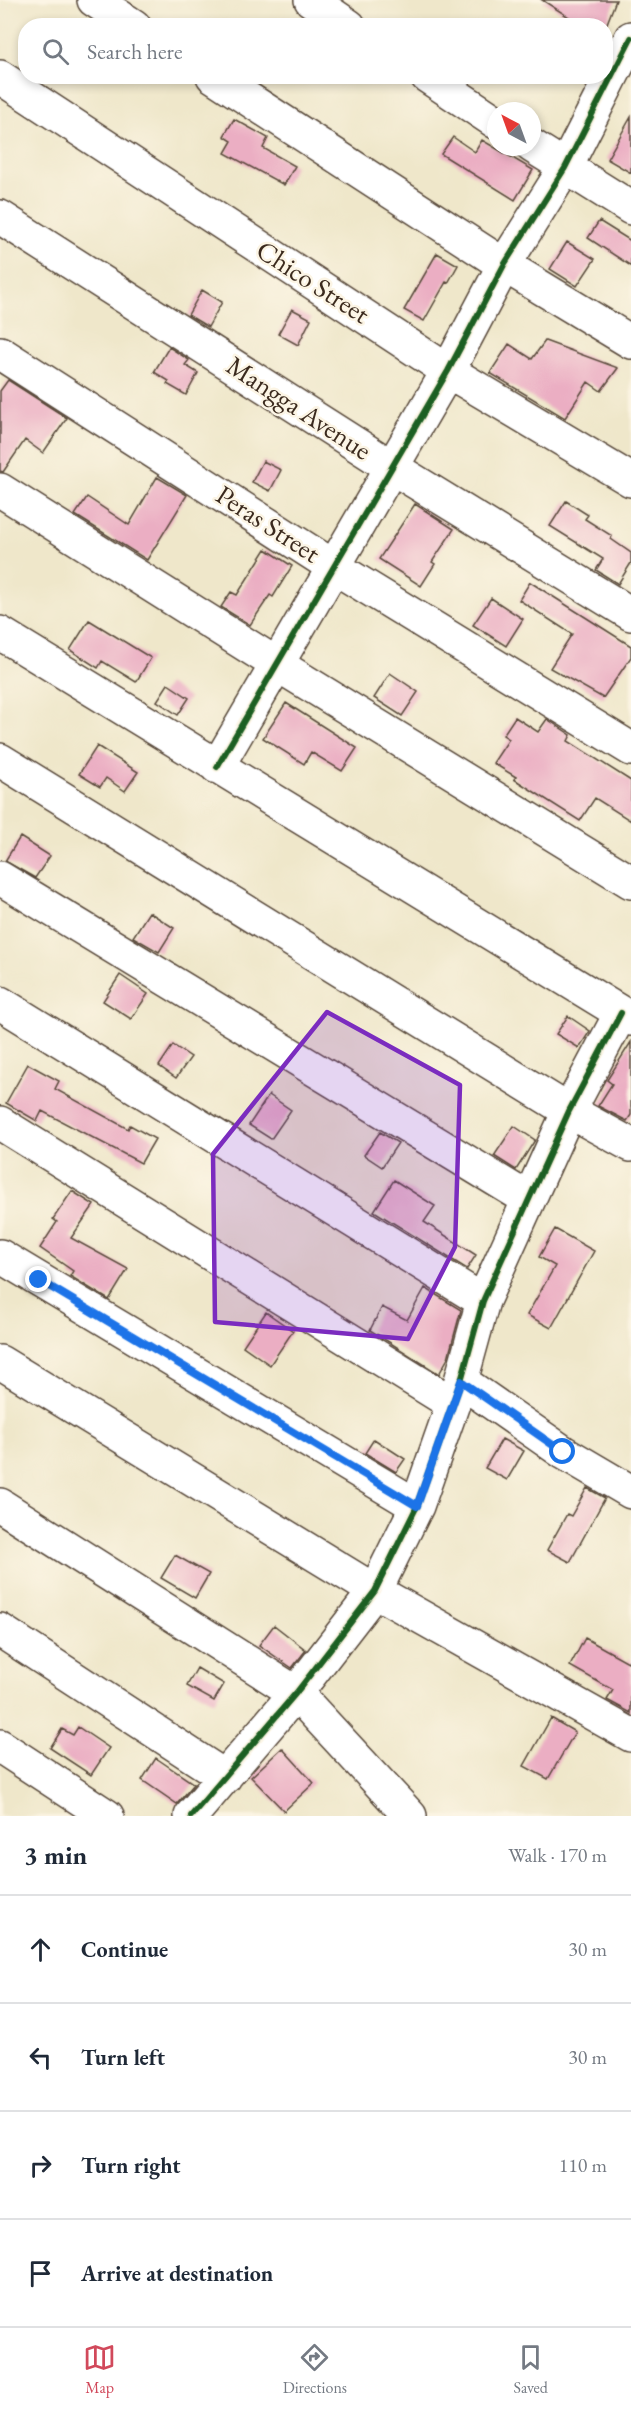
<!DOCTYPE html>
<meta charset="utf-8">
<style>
:root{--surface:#fff;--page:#f2f2f3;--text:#1f2937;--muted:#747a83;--line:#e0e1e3;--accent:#d1495b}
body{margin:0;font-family:"EB Garamond",serif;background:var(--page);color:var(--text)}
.compass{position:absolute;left:487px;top:102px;width:54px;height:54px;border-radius:50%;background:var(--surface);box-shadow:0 3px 9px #0003;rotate:319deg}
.stop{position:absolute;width:18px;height:18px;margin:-14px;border:4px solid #1a73e8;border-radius:50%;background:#fff}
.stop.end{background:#1a73e8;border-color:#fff;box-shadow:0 2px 6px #0008}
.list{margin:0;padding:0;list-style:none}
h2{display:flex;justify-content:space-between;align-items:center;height:78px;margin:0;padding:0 24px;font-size:26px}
h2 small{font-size:20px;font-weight:400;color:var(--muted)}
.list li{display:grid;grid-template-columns:39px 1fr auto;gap:18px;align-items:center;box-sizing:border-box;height:108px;padding:0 24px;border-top:2px solid var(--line)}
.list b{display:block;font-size:22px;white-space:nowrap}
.list em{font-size:20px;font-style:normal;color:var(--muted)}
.icon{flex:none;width:33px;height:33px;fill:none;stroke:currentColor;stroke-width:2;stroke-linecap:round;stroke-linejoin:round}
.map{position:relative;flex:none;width:631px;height:1816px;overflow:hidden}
.search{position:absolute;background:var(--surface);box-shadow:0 3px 9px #0003;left:18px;right:18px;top:18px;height:66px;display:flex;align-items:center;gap:15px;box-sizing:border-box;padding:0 21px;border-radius:24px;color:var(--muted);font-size:22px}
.sheet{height:510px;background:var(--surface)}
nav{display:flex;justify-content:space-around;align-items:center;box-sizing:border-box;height:84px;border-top:2px solid var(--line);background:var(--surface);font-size:16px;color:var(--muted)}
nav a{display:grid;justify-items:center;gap:3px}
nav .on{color:var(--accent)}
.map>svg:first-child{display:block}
</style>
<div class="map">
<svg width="631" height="1816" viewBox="0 0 631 1816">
<rect width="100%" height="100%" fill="#fcf5e5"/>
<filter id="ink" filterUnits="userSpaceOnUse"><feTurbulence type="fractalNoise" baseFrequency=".0167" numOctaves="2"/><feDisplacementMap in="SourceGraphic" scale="12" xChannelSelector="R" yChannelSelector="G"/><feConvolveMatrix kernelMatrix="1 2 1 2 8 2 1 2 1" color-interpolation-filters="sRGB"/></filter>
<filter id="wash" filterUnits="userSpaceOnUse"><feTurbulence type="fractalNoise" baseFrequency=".008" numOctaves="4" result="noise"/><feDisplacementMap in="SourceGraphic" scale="24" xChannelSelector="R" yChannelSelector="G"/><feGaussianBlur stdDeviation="1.35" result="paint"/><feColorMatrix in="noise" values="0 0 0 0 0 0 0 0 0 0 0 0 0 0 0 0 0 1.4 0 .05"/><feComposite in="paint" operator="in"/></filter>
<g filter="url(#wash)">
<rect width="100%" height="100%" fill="#efe7ca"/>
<g id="blocks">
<path fill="#ebaec3" d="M542 0H616L606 26H583Z
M631 117V173L607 159Z
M234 119 268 138 263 148 295 166 284 185 225 153 232 141 224 136Z
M453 137 475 152 482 140 533 170 515 200 441 154Z
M599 221 631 241V266L588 238Z
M567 242 595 259 577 286 550 269Z
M437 253 458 265 448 283 446 282 424 321 404 310Z
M202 290 222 302 208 327 188 315Z
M292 309 311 319 298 345 278 334Z
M545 341 618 368 601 391 588 382 565 418 490 373 509 344 532 359Z
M169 347 189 360 185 365 198 373 186 395 167 384 169 381 154 372Z
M8 380 67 418 43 453 25 440 3 472 0 471V391Z
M263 461 281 470 270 491 252 482Z
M157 477 187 495 147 560 75 515 87 497 129 525Z
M566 501 588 515 585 519 612 536 611 539 631 553V563L618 584 596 570 603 559 550 526Z
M415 504 454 529 432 562 435 564 421 586 379 559Z
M266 549 292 566 273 597 270 595 250 625 221 607 231 592 237 595Z
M530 582 631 646V657L603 698 550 668 572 634 519 600Z
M491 598 523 619 506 646 473 625Z
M89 620 151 658 136 682 102 661 98 668 70 650Z
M390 673 418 692 402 716 374 698Z
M168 684 189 698 178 715 157 701Z
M286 703 357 748 342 771 311 752 304 764 263 738Z
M515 717 538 732 547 719 571 735 568 741 631 781V821L595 798 580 821 514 779 516 777 493 763 509 739 503 735Z
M97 746 138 772 125 791 106 778 100 787 79 774Z
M20 837 50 856 35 878 5 861Z
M149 912 174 928 159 952 133 937Z
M120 975 148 994 131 1019 103 1001Z
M568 1016 590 1031 579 1048 556 1034Z
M631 1042V1115L627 1121 598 1106 612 1084 607 1080Z
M173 1045 191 1057 176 1078 159 1066Z
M28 1064 59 1081 55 1089 128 1129 130 1125 155 1139 141 1163 42 1111 37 1121 6 1103Z
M269 1095 291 1110 271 1139 249 1125Z
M514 1126 535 1140 516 1170 494 1156Z
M380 1132 398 1143 382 1167 364 1155Z
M394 1180 435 1206 424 1222 476 1255 467 1269 374 1211Z
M72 1191 94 1205 71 1238 128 1269 109 1300 70 1276 73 1271 40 1248 57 1222 53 1219Z
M555 1229 594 1251 551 1328 527 1315 555 1266 539 1257Z
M425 1288 461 1310 448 1358 439 1374 370 1330 382 1307 407 1320Z
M266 1312 293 1331 270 1365 243 1346Z
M374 1439 405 1459 396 1472 365 1453Z
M502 1439 524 1451 507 1480 485 1468Z
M587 1488 605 1498 570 1562 547 1550 567 1514 571 1516Z
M175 1555 209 1574 195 1598 161 1578Z
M274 1625 306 1650 292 1668 259 1645Z
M585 1638 628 1662 631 1657V1713L607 1700 613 1690 570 1666Z
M197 1668 224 1684 214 1701 187 1686Z
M551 1718 575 1732 548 1779 524 1766Z
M78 1727 109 1748 91 1775 50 1748 62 1729 73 1735Z
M282 1748 314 1783 284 1811 251 1777Z
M156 1758 194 1784 177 1804 142 1780Z"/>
</g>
</g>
<g filter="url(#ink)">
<use href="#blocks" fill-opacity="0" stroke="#564638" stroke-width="1.5"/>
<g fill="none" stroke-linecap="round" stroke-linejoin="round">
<defs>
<path id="minor" d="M94 0 134 26
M311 0 349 26
M213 76 504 265 631 342
M427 76 496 122
M0 77 448 371 631 480
M532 146 631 208
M0 217 393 468 631 614
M0 353 334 567 631 749
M0 490 278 665 631 882
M0 633 631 1019
M0 760 569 1111 631 1145
M217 767 448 371 504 265 565 168 631 38
M0 878 528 1199
M0 1003 483 1301
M0 1123 453 1404
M0 1256 417 1506
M0 1362 375 1591 631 1735
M461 1381 563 1452 631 1492
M0 1505 296 1693 410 1816
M0 1630 225 1777
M0 1746 107 1816
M191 1816 296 1693 375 1591 417 1506 461 1381 483 1301 569 1111 621 1013"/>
</defs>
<use href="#minor" stroke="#564638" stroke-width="36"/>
<use href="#minor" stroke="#fff" stroke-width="33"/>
<defs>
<path id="cycleway" d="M217 767 448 371 504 265 565 168 631 38
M191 1816 296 1693 375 1591 417 1506 461 1381 483 1301 569 1111 621 1013"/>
</defs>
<use href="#cycleway" stroke="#fcf5e5" stroke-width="10"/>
<use href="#cycleway" stroke="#1b5e20" stroke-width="6"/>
</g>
</g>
<g fill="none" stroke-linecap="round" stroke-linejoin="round" filter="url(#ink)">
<path stroke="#1a73e8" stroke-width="8" d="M39 1280 417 1506 461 1381 563 1452"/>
</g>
<path fill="#7b2cbf" fill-opacity="0.2" stroke="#7b2cbf" stroke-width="4.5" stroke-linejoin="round" d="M327 1012 460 1085 455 1247 408 1339 215 1322 213 1154Z"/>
<g text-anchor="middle" stroke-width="5" stroke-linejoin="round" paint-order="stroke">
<g font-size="27" fill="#3b2a1e" stroke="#fcf5e5">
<text transform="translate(313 282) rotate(33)" y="9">Chico Street</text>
<text transform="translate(299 408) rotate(33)" y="9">Mangga Avenue</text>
<text transform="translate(268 524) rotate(33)" y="9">Peras Street</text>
</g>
</g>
</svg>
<svg class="compass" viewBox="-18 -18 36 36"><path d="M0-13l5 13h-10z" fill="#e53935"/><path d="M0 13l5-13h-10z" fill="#747a83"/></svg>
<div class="stop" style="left:563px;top:1452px"></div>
<div class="stop end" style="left:39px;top:1280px"></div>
<div class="search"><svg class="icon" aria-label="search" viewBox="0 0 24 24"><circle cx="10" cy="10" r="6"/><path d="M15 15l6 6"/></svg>Search here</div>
</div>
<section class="sheet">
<h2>3 min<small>Walk · 170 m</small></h2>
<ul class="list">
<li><svg class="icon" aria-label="ahead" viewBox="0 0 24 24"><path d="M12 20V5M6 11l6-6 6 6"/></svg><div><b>Continue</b></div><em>30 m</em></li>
<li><svg class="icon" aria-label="left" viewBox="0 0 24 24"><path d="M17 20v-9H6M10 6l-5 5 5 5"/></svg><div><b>Turn left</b></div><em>30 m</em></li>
<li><svg class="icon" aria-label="right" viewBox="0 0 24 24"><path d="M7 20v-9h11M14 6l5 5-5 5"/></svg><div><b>Turn right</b></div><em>110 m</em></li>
<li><svg class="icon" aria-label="arrive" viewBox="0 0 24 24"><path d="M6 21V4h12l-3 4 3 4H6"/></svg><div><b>Arrive at destination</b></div></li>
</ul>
</section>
<nav>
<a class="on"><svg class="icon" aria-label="map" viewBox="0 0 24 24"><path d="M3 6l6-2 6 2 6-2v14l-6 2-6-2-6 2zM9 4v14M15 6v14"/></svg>Map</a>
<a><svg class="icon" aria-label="directions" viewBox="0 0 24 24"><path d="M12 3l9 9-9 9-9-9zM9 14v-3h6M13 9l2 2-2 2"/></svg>Directions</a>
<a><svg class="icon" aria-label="saved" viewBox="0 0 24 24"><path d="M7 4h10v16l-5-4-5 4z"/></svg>Saved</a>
</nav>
